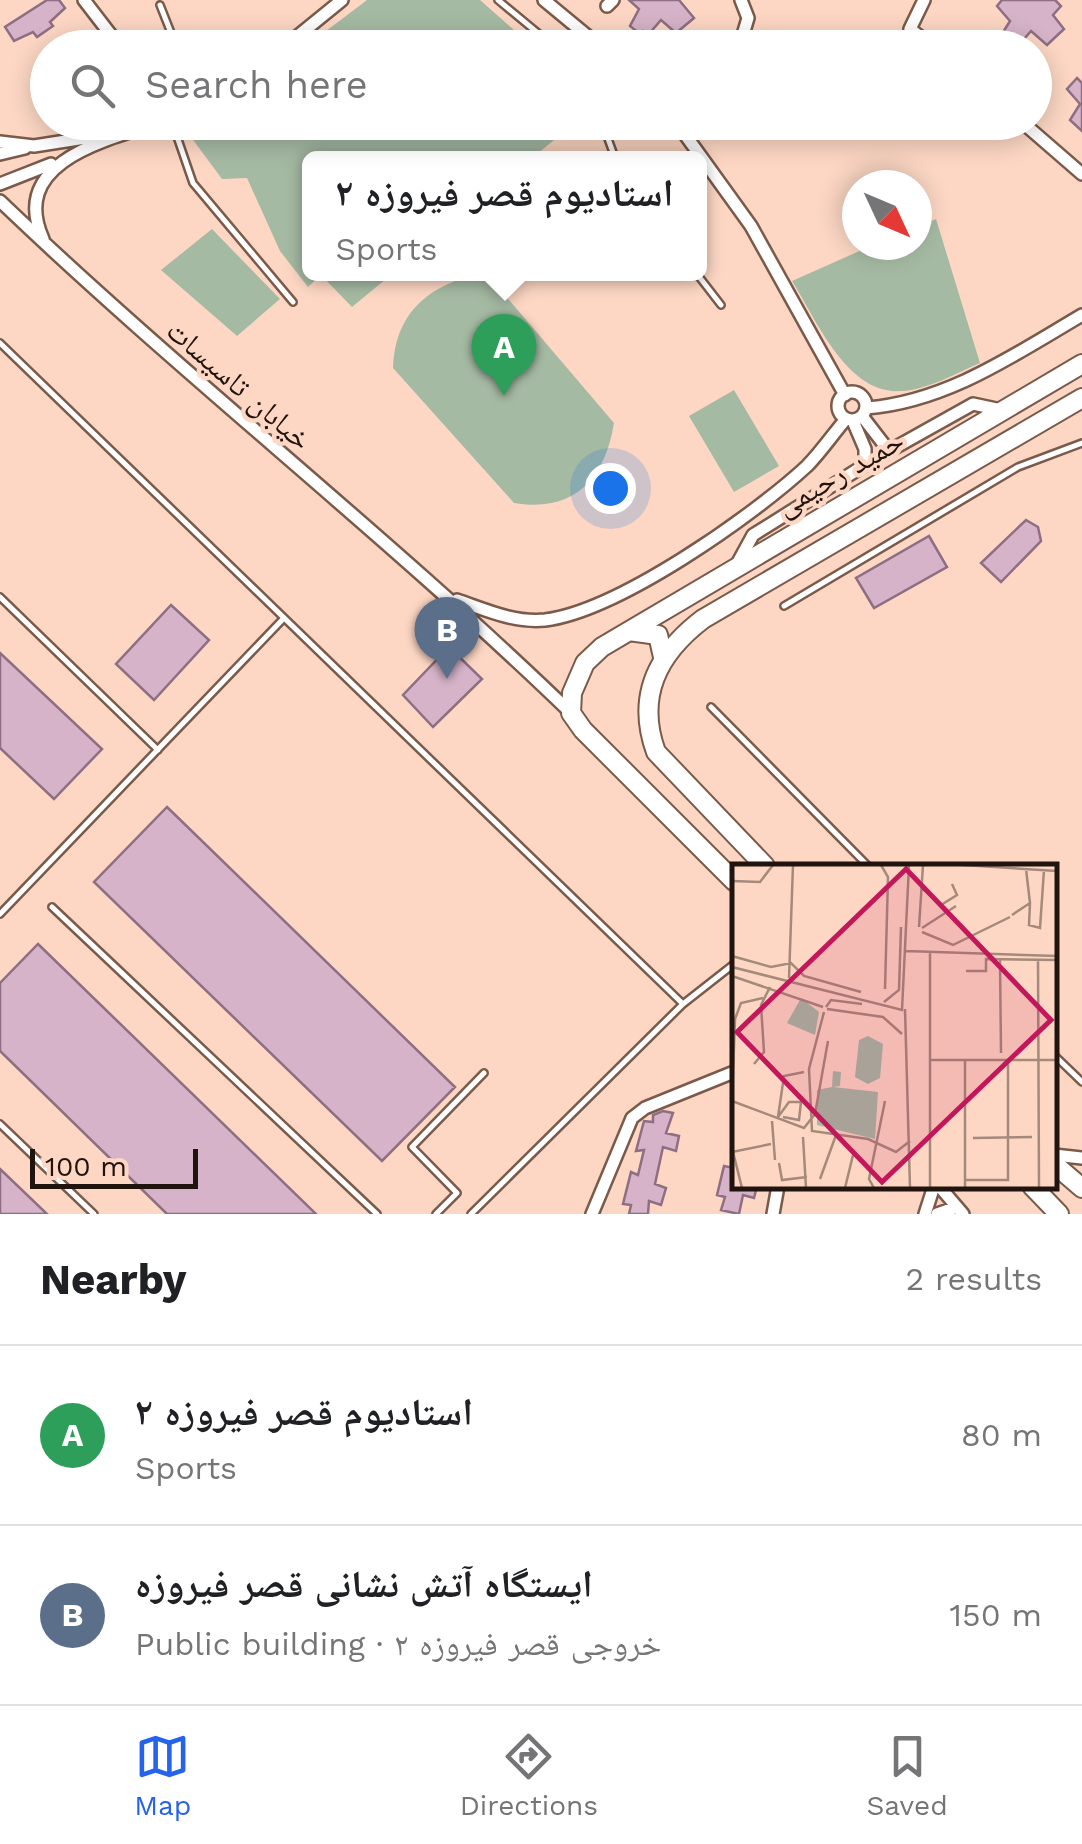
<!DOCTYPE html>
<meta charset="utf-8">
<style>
:root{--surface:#fff;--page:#f2f2f2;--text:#202124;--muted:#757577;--line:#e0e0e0;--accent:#2563eb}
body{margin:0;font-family:"Work Sans","Noto Naskh Arabic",sans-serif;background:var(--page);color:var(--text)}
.compass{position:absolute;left:842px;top:170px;width:90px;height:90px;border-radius:50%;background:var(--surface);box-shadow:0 5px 25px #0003;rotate:134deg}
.scale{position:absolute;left:30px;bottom:25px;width:168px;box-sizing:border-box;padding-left:10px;border:5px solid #21140e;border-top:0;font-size:28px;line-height:35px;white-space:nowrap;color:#21140e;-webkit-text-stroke:8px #fdd7c4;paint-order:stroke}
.you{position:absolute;left:610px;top:488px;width:35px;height:35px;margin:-25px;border:8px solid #fff;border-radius:50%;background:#1a73e8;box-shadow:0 0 0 15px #1a73e833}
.badge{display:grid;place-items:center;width:65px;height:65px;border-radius:50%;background:var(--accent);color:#fff;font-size:32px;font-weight:700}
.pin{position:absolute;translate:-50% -82px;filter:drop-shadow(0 2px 5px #0008)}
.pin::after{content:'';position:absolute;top:52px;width:35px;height:30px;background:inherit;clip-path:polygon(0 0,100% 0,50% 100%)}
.popup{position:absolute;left:302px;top:151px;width:405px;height:130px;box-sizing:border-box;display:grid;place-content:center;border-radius:15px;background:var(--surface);filter:drop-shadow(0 2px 8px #0005);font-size:32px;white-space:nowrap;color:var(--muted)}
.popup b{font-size:38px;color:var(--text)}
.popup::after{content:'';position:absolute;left:50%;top:100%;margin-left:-20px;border:20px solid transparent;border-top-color:var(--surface)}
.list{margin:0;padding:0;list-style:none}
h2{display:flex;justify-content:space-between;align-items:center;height:130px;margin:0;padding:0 40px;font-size:42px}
h2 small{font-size:32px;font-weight:400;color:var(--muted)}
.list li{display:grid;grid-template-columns:65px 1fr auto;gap:30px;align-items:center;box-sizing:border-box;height:180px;padding:0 40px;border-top:2px solid var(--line)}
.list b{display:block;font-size:38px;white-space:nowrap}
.list p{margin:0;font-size:32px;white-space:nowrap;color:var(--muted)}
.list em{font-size:32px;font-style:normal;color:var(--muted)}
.icon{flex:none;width:55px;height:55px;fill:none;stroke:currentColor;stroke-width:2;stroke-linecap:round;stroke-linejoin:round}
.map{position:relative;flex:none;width:1082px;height:1214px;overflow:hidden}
.search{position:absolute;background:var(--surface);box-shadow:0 5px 25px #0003;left:30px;right:30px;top:30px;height:110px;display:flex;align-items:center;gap:25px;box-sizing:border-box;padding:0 35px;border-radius:55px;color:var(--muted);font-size:38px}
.sheet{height:490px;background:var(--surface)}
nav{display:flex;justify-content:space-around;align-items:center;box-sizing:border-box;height:140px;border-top:2px solid var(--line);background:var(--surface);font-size:28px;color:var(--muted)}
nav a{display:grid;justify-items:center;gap:5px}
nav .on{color:var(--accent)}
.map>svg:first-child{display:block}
</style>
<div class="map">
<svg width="1082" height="1214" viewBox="0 0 1082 1214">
<rect width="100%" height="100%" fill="#fdd7c4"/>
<path fill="#a5baa3" d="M367 0H480L533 47H305Z
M196 123V122L575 123 532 158H309V274H392L352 307 321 275 308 287 280 251 247 178 222 179 185 129Z
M936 219 980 363C956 373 928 390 901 391 847 395 816 319 792 281L873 245H917V227Z
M212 229 280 299 237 336 161 270Z
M474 275 492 280 614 423C605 479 574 513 514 503L393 368C395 316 424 288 474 275Z
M734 390 779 466 734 492 689 416Z"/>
<path fill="#d6b3c8" stroke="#8e6e82" stroke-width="2.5" d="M47 0H59L65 8 50 22 53 26 37 37 33 32 14 41 5 27Z
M629 0H679L694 18 676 33 661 20 648 35 643 31 640 34 630 26 639 9Z
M1002 0H1055L1061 6 1053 15 1064 29 1047 45 1031 31 1018 46 1013 42 1010 46 1000 37 1010 21 997 6Z
M1077 78 1082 83V131L1070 120 1080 104 1067 89Z
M1026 520 1038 527 1041 541 1001 582 981 563Z
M929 536 947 567 874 608 856 578Z
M171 605 209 640 154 700 116 664Z
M449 647 482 679 433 727 403 695Z
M0 653 102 749 54 799 0 748Z
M167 807 455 1087 382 1161 94 882Z
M38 944 316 1214H167L0 1051V983Z
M663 1111 673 1113 666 1133 679 1136 676 1151 663 1147 655 1184 666 1188 661 1205 649 1201 648 1214H629L631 1205 623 1204 631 1172 638 1175 644 1150 636 1151 644 1121 653 1122V1115Z
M724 1166 734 1168V1186H757L754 1198 743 1195 739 1214 721 1210 725 1197 717 1195Z
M0 1169 47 1214H0Z"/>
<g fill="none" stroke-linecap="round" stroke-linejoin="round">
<defs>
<path id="service" d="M498 0 556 48
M160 5 177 48
M172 122 193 183 293 302
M602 122 615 158
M697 274 721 305
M0 343 683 1004
M0 597 158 750
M784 606 1018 467 1082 443
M711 707 868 866
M52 907 377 1214
M0 914 284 618
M1054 1055 1082 1082
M0 1124 94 1214
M436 1214 457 1193 412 1147 484 1073
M471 1214 683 1004 734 964"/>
<path id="minor" d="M84 0 121 48
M544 0 602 48
M924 0 910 29 935 48
M607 6 613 0
M283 48 342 0
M739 48 748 18 741 0
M676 122 751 226 845 395
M1022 122 1082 174
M0 142 34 146 117 133
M0 154 25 148
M0 184 51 164
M0 201C185 378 387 535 571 713
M43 239C8 161 108 139 163 122
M838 406a14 14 0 1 1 28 0a14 14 0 1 1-28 0Z
M866 408C946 402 1014 355 1082 315
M862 416 889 451 973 404 1001 410
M736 566 753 535 865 465V449L853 421
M457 600C486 610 514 623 545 620 618 611 753 516 807 466 821 452 833 434 846 419
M1054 1155 1082 1158
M939 1186 963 1214
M592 1214 632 1118 645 1108 734 1072
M773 1214 778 1186
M925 1214 934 1186
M937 1214 957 1207"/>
<path id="primary" d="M629 631 658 635 663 657
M765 866 656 752C636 697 657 654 703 619L1082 398
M734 881 583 730 571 713 572 693 585 663 602 647 1082 364
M1054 1164 1082 1188
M1032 1186 1059 1214"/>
</defs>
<use href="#service" stroke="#7a5a4a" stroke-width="10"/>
<use href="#minor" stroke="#7a5a4a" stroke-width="16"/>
<use href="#primary" stroke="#7a5a4a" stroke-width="22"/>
<use href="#service" stroke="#fff" stroke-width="5"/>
<use href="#minor" stroke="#fff" stroke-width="11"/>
<use href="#primary" stroke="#fff" stroke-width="18"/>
</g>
<g text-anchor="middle" stroke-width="9" stroke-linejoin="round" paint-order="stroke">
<g font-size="30" fill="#21140e" stroke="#fdd7c4">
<text transform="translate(239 385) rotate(41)" y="10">خیابان تاسیسات</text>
<text transform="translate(840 473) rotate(-30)" y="10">حمید رحیمی</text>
</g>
</g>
<g transform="translate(732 864)">
<rect width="325" height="325" fill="#fdd7c4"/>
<path d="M69 134 87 148 83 171 55 159ZM136 172 151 180 148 214 136 220 123 213 127 176ZM101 207 109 208 108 222 101 223 146 228 143 275 85 261V226L100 223Z" fill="#a5baa3"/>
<path fill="none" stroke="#a5897b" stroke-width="2.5" d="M149 1 156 13 153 125M231 1 325 7M0 17 28 18 41 1M190 24 209 41 225 31 220 20M298 39 297 61 308 64 312 6M280 51 298 39 294 5M187 63 191 1M190 64 224 42M190 68 221 81 278 53M174 87 325 92M198 89V324M0 92 39 103 59 99 72 112 129 128M268 96 269 189M306 96 307 324M0 103 170 146 177 1M234 107H254V95L325 96M0 112 91 143M57 114 61 1M152 138 167 126 169 63M94 143 99 136 130 140M95 145 151 153 170 170M173 145 178 324M92 148 77 205 80 267 136 275 164 288 178 277M198 196H325M22 200 32 188 29 141 38 123M0 237 72 264 83 250 96 177M0 237 3 155 9 139 31 134M46 253 57 238H69L67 256 51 253M46 253 52 212 72 208M40 257 43 296M71 273 74 324M241 274 300 273M0 288 39 280M1 288 10 324M47 299 50 316 75 313M88 315 104 271M233 316H276V196M113 324 121 291M142 324 137 315 153 237M233 324V196"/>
<path fill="#c2185b" fill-opacity="0.15" stroke="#c2185b" stroke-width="5" d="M174 5 319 156 150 318 5 168Z"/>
<rect width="325" height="325" fill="none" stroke="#21140e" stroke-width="5"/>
</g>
</svg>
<svg class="compass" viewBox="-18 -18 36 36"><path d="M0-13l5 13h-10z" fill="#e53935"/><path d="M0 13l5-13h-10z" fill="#757577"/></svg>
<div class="scale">100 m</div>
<div class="you"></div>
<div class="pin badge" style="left:504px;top:396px;background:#2e9e5b">A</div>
<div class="popup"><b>استادیوم قصر فیروزه ۲</b>Sports</div>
<div class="pin badge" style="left:447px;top:679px;background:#5c6f8a">B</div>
<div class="search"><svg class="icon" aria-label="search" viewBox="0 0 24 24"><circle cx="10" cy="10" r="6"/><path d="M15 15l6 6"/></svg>Search here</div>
</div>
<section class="sheet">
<h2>Nearby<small>2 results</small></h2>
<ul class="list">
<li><span class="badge" style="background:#2e9e5b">A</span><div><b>استادیوم قصر فیروزه ۲</b><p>Sports</p></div><em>80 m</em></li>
<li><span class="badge" style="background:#5c6f8a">B</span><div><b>ایستگاه آتش نشانی قصر فیروزه</b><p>Public building · خروجی قصر فیروزه ۲</p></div><em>150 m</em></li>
</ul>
</section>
<nav>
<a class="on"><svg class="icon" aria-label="map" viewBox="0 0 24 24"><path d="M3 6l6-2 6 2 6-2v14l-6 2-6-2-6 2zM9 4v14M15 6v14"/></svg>Map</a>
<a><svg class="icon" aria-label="directions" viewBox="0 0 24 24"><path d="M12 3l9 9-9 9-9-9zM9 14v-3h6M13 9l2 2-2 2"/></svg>Directions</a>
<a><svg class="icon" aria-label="saved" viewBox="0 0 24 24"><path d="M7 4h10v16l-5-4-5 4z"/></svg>Saved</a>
</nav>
